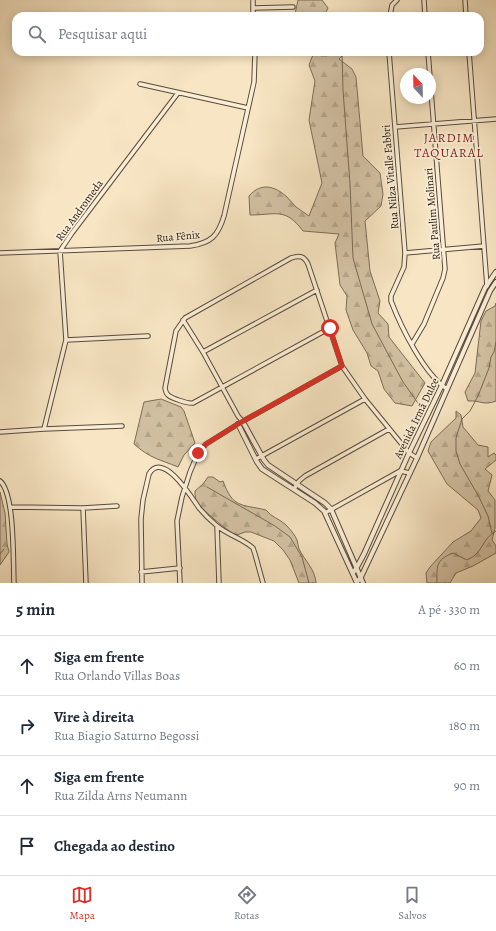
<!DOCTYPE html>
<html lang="pt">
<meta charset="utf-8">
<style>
:root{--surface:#fff;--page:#f6f6f7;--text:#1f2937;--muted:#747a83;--line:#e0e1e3;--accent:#d93025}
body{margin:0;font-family:Alegreya,serif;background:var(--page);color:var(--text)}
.compass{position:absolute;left:400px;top:68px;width:36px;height:36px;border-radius:50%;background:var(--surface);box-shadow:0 2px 10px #0003;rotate:338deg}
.stop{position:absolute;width:12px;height:12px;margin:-9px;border:3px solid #d93025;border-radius:50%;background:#fff}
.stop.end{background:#d93025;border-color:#fff;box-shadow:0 1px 4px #0008}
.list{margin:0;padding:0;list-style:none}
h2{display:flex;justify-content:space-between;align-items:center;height:52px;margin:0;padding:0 16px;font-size:17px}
h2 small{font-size:13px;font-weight:400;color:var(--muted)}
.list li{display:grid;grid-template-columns:26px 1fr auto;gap:12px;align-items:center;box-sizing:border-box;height:60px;padding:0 16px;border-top:1px solid var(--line)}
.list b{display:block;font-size:15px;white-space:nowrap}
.list p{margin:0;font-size:13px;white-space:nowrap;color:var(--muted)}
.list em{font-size:13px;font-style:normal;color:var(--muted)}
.icon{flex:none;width:22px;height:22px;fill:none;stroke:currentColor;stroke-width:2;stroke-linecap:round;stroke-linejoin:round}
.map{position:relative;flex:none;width:496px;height:583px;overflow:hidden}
.search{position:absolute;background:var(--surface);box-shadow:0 2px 10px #0003;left:12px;right:12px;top:12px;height:44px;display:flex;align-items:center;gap:10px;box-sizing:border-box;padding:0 14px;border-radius:12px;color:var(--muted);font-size:15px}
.sheet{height:292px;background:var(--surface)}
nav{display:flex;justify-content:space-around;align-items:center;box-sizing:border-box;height:56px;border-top:1px solid var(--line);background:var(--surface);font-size:11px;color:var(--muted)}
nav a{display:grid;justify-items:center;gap:2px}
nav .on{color:var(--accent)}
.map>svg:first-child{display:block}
</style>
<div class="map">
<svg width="496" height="583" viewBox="0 0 496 583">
<defs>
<pattern id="forest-firs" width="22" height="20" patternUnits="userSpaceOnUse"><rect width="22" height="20" fill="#d3c2a4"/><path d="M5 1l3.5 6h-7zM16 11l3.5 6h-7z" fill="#b5a68c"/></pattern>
</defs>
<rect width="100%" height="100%" fill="#f7e5c3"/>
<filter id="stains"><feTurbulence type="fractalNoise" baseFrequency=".005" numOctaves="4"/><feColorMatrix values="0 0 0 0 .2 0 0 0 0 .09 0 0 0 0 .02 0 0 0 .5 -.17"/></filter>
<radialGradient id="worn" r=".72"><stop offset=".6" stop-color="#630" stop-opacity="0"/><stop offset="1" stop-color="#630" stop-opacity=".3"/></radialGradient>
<path fill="url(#forest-firs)" stroke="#7c6d57" d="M298 0H322L328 8 325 14 331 16H296L295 14Z
M314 52H346L339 59 352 69 356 77 363 156 380 173 383 194 381 206 365 221 370 271 380 301 378 313 388 324 389 337 425 383 412 406 395 403 384 389 378 371 371 366 367 353 353 330 346 310 347 296 340 285 335 243 339 234 303 231C285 207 276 215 250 215L249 196C261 182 275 186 287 197 290 200 293 204 296 207 300 210 305 213 309 216L322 183 309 120 315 81 309 65Z
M496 303V401C483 406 481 400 468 401L465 392 475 373 481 321 486 311 495 306Z
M161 399 181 407 184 411 195 443 184 455 178 467C159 459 151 459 134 444L144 402Z
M456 411 461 415 463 427 478 445 488 447V457L494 453 496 455V460L485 469 492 475 488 491 495 500V528L492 540 496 546V553L473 566 456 573 450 583H427L426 573 430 567 453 542 471 531 481 518 478 510 447 484 428 451 431 442 456 418Z
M208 477H213L220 482 223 481C233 508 240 504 266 510 271 517 280 519 286 525 290 529 295 535 297 540 298 543 298 546 299 549 305 561 315 569 316 583H299L290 560 283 550 274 541 251 532H245L237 535 233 534C223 526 202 511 196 500 195 497 195 494 195 491L203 484Z
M0 492 5 513 7 544 9 552 0 565Z"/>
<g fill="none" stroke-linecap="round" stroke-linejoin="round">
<path stroke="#786953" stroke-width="1" d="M342 52 343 90 350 184 353 258 372 324 403 382 420 406
M207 487 275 526 290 537 302 557 309 583
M492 533 488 516 479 497 460 464 456 451V438L462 419 470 411 478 396 489 368 491 357 494 352 496 342
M0 554 4 549
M437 583C437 567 435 560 453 553L467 560C484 553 481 539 496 531"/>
<defs>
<path id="minor" d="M253 0V16
M424 0 425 16
M465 0 466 16
M253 8 293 7
M390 16 392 5 397 0
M389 52 405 253 404 267 391 296V301C401 327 424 374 447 389
M469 52 487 286
M140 84 248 108
M395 127 496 119
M0 253 190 246C211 243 218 236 224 216L254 82 255 52
M405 253 484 246
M183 320 203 352 238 416 243 422
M330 328 193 403C188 404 171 398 168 395 165 392 166 391 165 388L176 331 185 318 291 258C300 255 304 256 308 264L342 366 365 399 409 453 417 458
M66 340 148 336
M412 344 424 324 443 278 445 269 428 52
M203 352 317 290
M44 429 66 340 60 251 72 233 178 93
M0 432 44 429 122 426
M256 459 365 399
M0 481C15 493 13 562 14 583
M294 489 299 481 305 476 389 429
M11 507 83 508 117 506
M83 508 86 583
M325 513 400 471 410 473
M217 526 219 583
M141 572 180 568
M142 583 141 519 143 500 149 474C163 450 192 498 199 508 204 514 210 520 216 525 227 535 242 538 253 548L255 554 263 583
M180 583 177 521 182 497 190 472 198 453 206 444 238 424 342 366"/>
<path id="tertiary" d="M243 422 264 460 268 465 325 503 331 509 363 583
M238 424 257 462 262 469 315 503 324 511 357 583
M353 573 357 567 364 554 409 453 442 385 485 288 496 272
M357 582 361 577 417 458 490 291 496 282"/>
</defs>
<use href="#minor" stroke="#5a4b38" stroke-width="5.5"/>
<use href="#tertiary" stroke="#5a4b38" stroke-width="6"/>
<use href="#minor" stroke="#faeed8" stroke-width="3.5"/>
<use href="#tertiary" stroke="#faeed8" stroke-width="4"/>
</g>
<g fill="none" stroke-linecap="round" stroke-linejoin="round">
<path stroke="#d93025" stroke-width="5" d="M198 453 206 444 238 424 342 366 330 328"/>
</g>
<g text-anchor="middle" stroke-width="3.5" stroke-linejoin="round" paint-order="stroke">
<g font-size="11" fill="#25180a" stroke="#faeed8">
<text transform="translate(390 177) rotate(-95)" y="4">Rua Nilza Vitalle Fabbri</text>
<text transform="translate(79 210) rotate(-54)" y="4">Rua Andromeda</text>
<text transform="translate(432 214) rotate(-95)" y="4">Rua Paulim Molinari</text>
<text transform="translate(178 236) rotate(-5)" y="4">Rua Fênix</text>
<text transform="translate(416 418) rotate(-64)" y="4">Avenida Irmã Dulce</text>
</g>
<g font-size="13" letter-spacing="1" fill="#7a1f14" stroke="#faeed8">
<text x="449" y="142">JARDIM<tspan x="449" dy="15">TAQUARAL</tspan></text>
</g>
</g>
<rect width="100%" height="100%" filter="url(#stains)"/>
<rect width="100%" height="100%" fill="url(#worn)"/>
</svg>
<svg class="compass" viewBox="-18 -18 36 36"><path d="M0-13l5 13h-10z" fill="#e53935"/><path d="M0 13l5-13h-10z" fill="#747a83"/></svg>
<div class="stop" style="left:330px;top:328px"></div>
<div class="stop end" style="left:198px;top:453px"></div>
<div class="search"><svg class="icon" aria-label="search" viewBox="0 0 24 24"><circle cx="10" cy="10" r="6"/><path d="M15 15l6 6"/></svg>Pesquisar aqui</div>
</div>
<section class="sheet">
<h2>5 min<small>A pé · 330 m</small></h2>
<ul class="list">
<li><svg class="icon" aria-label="ahead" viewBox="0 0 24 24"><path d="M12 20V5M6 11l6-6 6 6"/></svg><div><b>Siga em frente</b><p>Rua Orlando Villas Boas</p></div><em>60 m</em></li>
<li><svg class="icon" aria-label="right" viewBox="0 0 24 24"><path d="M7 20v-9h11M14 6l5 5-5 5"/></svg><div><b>Vire à direita</b><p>Rua Biagio Saturno Begossi</p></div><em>180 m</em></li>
<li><svg class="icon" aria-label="ahead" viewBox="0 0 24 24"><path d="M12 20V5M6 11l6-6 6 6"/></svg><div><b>Siga em frente</b><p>Rua Zilda Arns Neumann</p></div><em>90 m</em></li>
<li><svg class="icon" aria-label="arrive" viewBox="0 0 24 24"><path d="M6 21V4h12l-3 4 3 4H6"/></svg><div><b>Chegada ao destino</b></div></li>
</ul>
</section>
<nav>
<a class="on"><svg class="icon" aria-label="map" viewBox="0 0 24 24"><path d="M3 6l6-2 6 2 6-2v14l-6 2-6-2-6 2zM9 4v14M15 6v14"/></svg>Mapa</a>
<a><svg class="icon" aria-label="directions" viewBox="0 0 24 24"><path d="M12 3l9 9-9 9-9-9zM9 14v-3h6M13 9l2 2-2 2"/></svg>Rotas</a>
<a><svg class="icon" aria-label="saved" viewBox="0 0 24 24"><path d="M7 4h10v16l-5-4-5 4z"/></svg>Salvos</a>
</nav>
